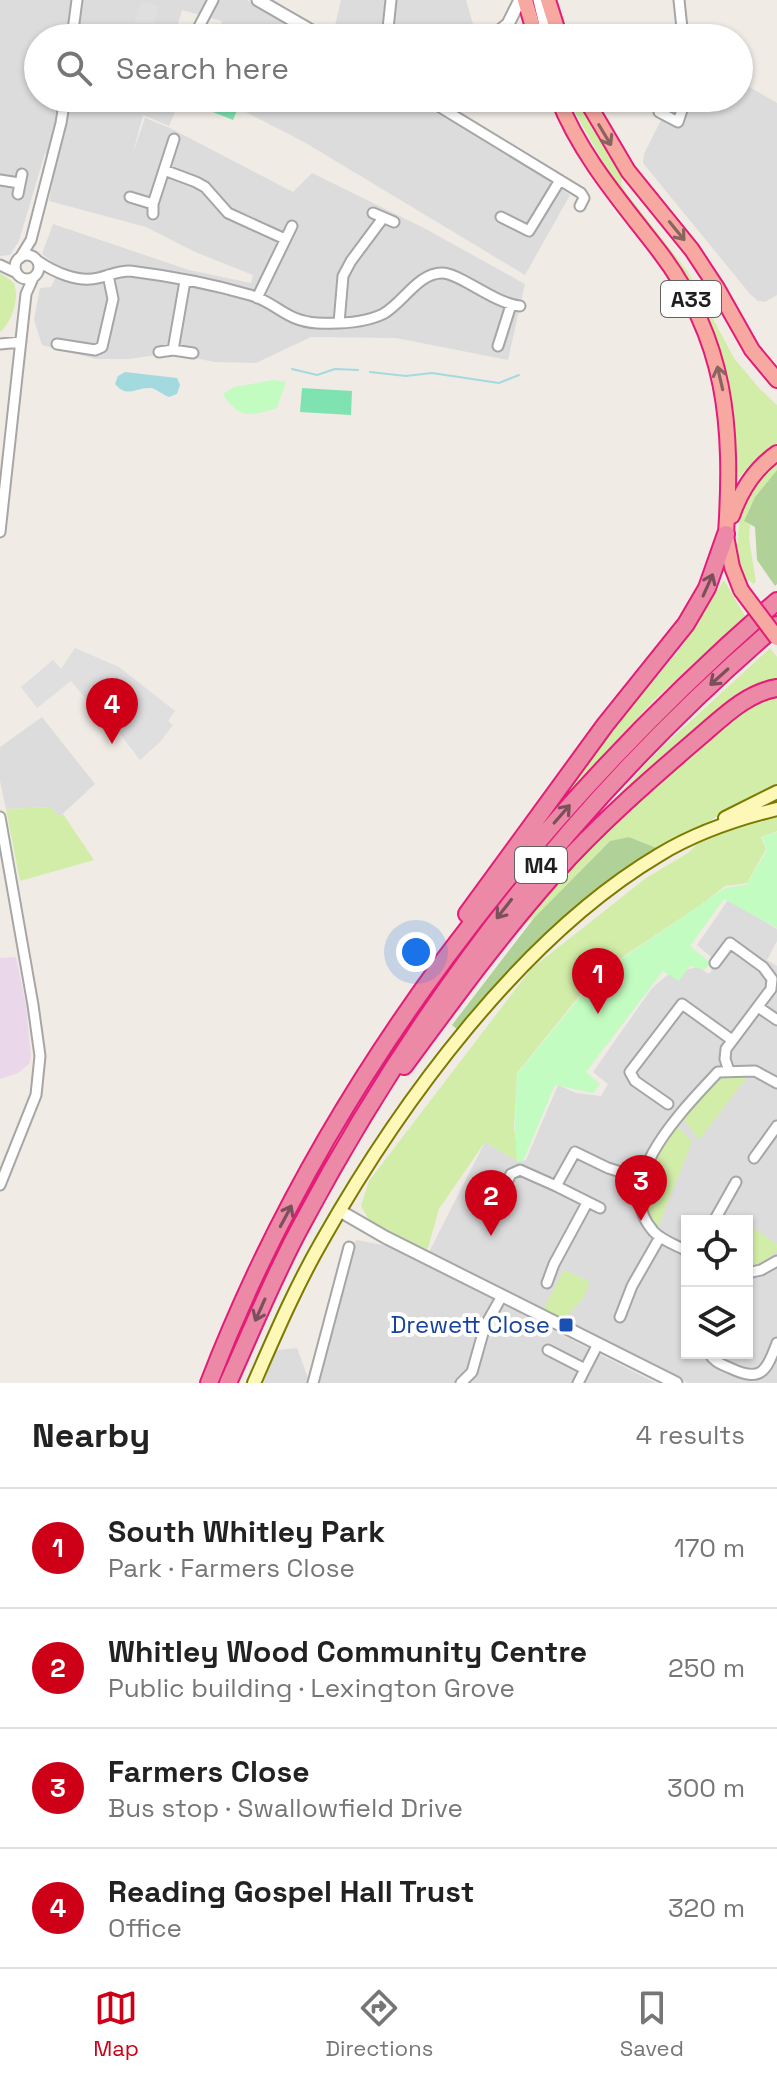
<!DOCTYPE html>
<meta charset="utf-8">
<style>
:root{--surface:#fff;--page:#f6f6f6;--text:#222;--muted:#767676;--line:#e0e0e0;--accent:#ce0018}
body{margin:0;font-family:"Space Grotesk",sans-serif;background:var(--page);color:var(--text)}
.controls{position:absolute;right:24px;bottom:24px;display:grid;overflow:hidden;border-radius:0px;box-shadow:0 2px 6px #0004}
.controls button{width:72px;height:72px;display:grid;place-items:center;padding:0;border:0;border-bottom:2px solid var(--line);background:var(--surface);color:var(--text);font:40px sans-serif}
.you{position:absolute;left:416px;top:952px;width:28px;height:28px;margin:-20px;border:6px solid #fff;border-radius:50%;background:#1a73e8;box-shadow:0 0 0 12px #1a73e833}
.badge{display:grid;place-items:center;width:52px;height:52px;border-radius:50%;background:var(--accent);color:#fff;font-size:26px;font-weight:700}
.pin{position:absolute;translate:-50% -66px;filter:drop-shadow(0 2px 4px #0008)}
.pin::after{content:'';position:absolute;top:42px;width:28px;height:24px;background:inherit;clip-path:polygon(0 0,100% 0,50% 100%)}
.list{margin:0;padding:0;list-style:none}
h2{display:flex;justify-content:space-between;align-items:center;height:104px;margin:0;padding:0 32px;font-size:34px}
h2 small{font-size:26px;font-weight:400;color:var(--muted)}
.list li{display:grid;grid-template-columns:52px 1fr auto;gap:24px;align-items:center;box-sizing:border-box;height:120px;padding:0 32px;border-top:2px solid var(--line)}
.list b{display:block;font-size:30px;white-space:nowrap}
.list p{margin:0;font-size:26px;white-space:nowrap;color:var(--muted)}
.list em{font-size:26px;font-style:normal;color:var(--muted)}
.icon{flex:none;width:44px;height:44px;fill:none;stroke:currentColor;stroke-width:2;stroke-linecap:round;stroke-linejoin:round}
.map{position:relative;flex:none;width:777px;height:1383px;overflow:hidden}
.search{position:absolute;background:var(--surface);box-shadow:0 2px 6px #0004;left:24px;right:24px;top:24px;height:88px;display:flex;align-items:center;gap:20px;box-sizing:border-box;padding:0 28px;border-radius:44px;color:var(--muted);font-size:30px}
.sheet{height:584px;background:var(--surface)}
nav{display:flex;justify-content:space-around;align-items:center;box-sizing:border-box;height:112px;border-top:2px solid var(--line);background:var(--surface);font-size:22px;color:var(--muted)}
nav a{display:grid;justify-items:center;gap:4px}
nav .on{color:var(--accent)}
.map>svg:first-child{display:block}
</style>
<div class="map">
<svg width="777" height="1383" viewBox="0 0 777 1383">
<rect width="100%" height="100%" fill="#f0ebe5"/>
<path fill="#dddcdc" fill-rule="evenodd" d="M0 0H247L312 38H217L222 21 182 10 174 38H38V98H181L169 126 143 115 133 153 145 118 170 128 293 192 312 173 424 228 525 284 508 360 396 338 311 337 256 363 214 362 172 353 128 359H96L42 345 34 320 40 288 51 287 55 279 56 265 42 254 53 224 189 270 251 283 253 275 195 252 146 227 49 201 55 169 45 153 19 241 10 255 0 256Z
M341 0H466L474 28 457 38H352L334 30Z
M739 81 777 103V295L765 302 758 301 750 294 643 163 644 154 672 98H739Z
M248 98H409L516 158 570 195 525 275 304 142 242 110Z
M42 717 95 784 59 817 50 807 6 809 0 781V747Z
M728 900 777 929V941L767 960 777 966V1383H688L429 1252 485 1142 519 1161 526 1160 558 1085 576 1093 601 1096 608 1084 593 1072 652 988 670 973 698 967 709 974 717 962 697 945ZM687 1221H747V1353H687Z
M357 1240 388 1246 656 1383H263L277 1350 297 1348 308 1378 344 1248Z"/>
<path fill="#ead7e9" d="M16 957 26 1006 31 1056 29 1064 18 1073 0 1079V958Z"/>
<path fill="#d2eda8" d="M567 98H577L600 140 623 174 621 183 625 191 688 272 734 358 759 388 777 405V443L749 466 736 481 735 441 730 397 720 351 707 318 686 277 608 171Z
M0 273C5 277 14 280 15 287 19 301 11 323 0 332Z
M777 463V470L755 497 744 521 750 525 749 539 756 582 753 584 749 580 746 582C727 537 741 494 777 463Z
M724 580 745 616 654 700 536 827 598 747 681 648Z
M770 648 777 657V682L560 860 657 752Z
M777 693V785L731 806 705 825 659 849 629 837 610 841 534 918 515 930 564 872 627 809 736 712Z
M51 807 59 817 63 814 94 860 20 881 6 809Z
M777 812V831L761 837 766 849 747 883 725 886 702 904 597 974 517 1073 514 1128 519 1162 485 1142 439 1209 427 1251 369 1220 361 1206 369 1181 531 969 646 878 688 853 703 838Z
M727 1076H748L699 1140 684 1120 709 1087Z
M678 1126 692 1142 658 1227C654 1220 646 1212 644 1205 638 1174 662 1149 678 1126Z
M754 1228 777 1245V1251L760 1264 747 1266V1243Z
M564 1270 590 1282 582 1300 561 1322 542 1312Z"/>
<path fill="#b0d298" d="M777 470V584L775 586 757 560 755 527 744 521 755 497Z
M629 837 659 849C644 859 627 867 612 878 553 919 506 978 459 1031L452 1025 534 918 610 841Z"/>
<path fill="#c2fcc0" d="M274 380 286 382 277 408C251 416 239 420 223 394L234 387Z
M777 832V928L724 899 690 946 711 963 704 970 690 966 679 981 663 971 586 1072 600 1084 593 1093 555 1085 523 1161 517 1162 515 1128 517 1074 598 975 725 888 746 885 767 850 762 837Z"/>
<path fill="#7fe3b1" d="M198 98H242L233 120 195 105Z
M302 388 352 391 351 415 300 412Z"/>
<path fill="#dfdfdf" d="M141 1 159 6 149 38H130Z
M75 648 119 667 175 711 168 721 173 725 160 742 140 760 101 709 97 712 71 681 37 708 21 687 53 660 61 669Z"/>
<path fill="#a3dae0" d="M125 372 177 378 180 385 177 394 169 397C164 395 156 389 151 388 135 387 128 399 115 384L118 376Z"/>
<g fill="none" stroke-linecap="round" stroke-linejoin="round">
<path stroke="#a3dae0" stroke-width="2" d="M292 369 317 375 335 369 358 370
M370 372 406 376 432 373 499 383 519 375"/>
<defs>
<path id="minor" d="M679 0 683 38
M72 38 77 0
M193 38 213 0
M387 38 391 0
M425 98 581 193 584 198 580 206
M666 98 659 112 678 122 686 98
M164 170 196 182 205 187 228 213 285 239
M0 180 19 183
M18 194 22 174
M130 197 153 204V214
M153 204 174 139
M373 213 394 222
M501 217 529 231 560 180
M15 267a12 12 0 1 1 24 0a12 12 0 1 1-24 0Z
M20 258 31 240 61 123 65 98
M38 261C54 272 78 283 98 278 110 275 118 271 130 271 170 276 212 284 250 295 276 302 285 321 317 323 338 324 364 323 383 314 403 303 418 273 442 273 460 273 493 303 520 306
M0 265 17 273
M257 298 292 226
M339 323 343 276 351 261 383 218
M0 344 21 342
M57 344 95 350 102 347 113 299 108 275
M498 346 511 305
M173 350 185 281
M159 352 173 350 193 353
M0 532 26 294 33 278
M0 817 33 1005 40 1056 36 1095 0 1185
M715 963 730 943 763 967 772 979 771 989 726 1049 725 1059 729 1071
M758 1007 777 1020
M668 1104 635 1081 630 1072 682 1004 732 1040
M754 1158 777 1126
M495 1207 511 1174 520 1170 556 1186
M600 1208 556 1186 575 1152 608 1168 640 1178
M714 1221 736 1182
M687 1251C676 1245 663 1241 654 1232 608 1182 685 1108 718 1072L755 1071 777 1083
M747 1273 761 1270 777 1261
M547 1283 554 1264 587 1203
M620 1317 632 1286 660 1237
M548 1350 585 1369
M709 1353C714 1362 721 1364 730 1368 762 1383 766 1371 777 1343
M313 1383 349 1247
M461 1383 472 1372 485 1326 502 1296
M578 1383 598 1344"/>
<path id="tertiary" d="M258 0 324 38
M539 0 546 29 541 38
M491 38 508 24 520 0
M340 1211 385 1237 676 1383"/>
<path id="secondary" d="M725 818 777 792
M254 1383C275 1335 296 1286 322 1241 400 1103 521 937 659 855 695 833 736 819 777 809"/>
<path id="trunk" d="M525 0 536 38
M548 0 560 38
M558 98C580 155 622 203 659 251 727 340 733 426 726 534
M585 98 628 171 692 250 717 288 752 350 777 380
M732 516C741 490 754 469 777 453
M726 536 732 567 741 590"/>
<path id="motorway" d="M467 914 605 725 686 624 707 588 726 534
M404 1066C452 1001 500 935 554 874 597 826 647 782 696 740 720 720 745 693 777 688
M209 1383C326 1080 533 814 777 601
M228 1383C252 1330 274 1275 302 1224 424 995 580 794 777 625"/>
</defs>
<use href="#minor" stroke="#a6a6a6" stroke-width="13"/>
<use href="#tertiary" stroke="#a6a6a6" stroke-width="15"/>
<use href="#secondary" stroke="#7c7b00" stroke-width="16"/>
<use href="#trunk" stroke="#e41c78" stroke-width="18"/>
<use href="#motorway" stroke="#e41c78" stroke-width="20"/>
<use href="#minor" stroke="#fff" stroke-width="9"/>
<use href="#tertiary" stroke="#fff" stroke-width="11"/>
<use href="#secondary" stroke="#fdf8b7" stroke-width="12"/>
<use href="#trunk" stroke="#f6a8a1" stroke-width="14"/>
<use href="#motorway" stroke="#ec89a7" stroke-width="16"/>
<defs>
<path id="trunk-bridge" d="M741 590 777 638"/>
</defs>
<use href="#trunk-bridge" stroke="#e41c78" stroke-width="18" stroke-linecap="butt"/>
<use href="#trunk-bridge" stroke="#f6a8a1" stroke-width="14"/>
</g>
<defs><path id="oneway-shaft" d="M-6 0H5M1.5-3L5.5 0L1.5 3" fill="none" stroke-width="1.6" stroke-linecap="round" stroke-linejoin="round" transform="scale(2)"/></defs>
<g stroke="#8a6460">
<use href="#oneway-shaft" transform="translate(605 135) rotate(59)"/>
<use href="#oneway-shaft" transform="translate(677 231) rotate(51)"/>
<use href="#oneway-shaft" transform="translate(720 378) rotate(-103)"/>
</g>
<g stroke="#7b4f5c">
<use href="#oneway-shaft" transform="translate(708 585) rotate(-66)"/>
<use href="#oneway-shaft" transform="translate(719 677) rotate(138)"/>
<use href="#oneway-shaft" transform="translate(562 814) rotate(-49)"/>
<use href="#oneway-shaft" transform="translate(504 909) rotate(128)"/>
<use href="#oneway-shaft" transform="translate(286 1216) rotate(-62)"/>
<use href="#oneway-shaft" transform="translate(260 1310) rotate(114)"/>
</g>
<rect fill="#1a4fb4" stroke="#fff" stroke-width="3" x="558" y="1317" width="16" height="16" rx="4"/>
<g text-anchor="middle" stroke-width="8" stroke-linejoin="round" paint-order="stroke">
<g fill="#fff" stroke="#626262" stroke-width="2">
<rect x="661" y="281" width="60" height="36" rx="6"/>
<rect x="515" y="847" width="52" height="36" rx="6"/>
</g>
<g font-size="22" font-weight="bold" fill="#1f1f1f">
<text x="691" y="307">A33</text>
<text x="541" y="873">M4</text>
</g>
<g font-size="24" fill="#164399" stroke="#fff" text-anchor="end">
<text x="550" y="1333">Drewett Close</text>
</g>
</g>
</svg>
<div class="controls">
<button><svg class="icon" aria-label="locate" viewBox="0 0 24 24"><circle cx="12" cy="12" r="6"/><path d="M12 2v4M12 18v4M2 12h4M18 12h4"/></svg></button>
<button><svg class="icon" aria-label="layers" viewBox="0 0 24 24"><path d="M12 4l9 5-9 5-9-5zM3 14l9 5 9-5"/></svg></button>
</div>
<div class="you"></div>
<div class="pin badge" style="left:598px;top:1014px">1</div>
<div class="pin badge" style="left:491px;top:1236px">2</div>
<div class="pin badge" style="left:641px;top:1221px">3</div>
<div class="pin badge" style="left:112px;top:744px">4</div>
<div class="search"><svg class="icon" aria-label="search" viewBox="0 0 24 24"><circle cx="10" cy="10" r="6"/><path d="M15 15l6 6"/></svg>Search here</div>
</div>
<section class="sheet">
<h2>Nearby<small>4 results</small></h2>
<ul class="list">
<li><span class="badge">1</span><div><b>South Whitley Park</b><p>Park · Farmers Close</p></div><em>170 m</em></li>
<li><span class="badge">2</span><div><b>Whitley Wood Community Centre</b><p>Public building · Lexington Grove</p></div><em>250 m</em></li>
<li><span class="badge">3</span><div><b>Farmers Close</b><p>Bus stop · Swallowfield Drive</p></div><em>300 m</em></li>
<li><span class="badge">4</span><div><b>Reading Gospel Hall Trust</b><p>Office</p></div><em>320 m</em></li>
</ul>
</section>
<nav>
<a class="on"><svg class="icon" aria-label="map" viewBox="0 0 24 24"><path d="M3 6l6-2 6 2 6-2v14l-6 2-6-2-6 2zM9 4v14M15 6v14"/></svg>Map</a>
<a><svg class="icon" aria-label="directions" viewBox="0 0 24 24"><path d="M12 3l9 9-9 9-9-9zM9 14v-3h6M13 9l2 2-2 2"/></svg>Directions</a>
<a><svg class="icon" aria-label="saved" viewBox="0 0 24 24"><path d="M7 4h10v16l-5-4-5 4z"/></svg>Saved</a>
</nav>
